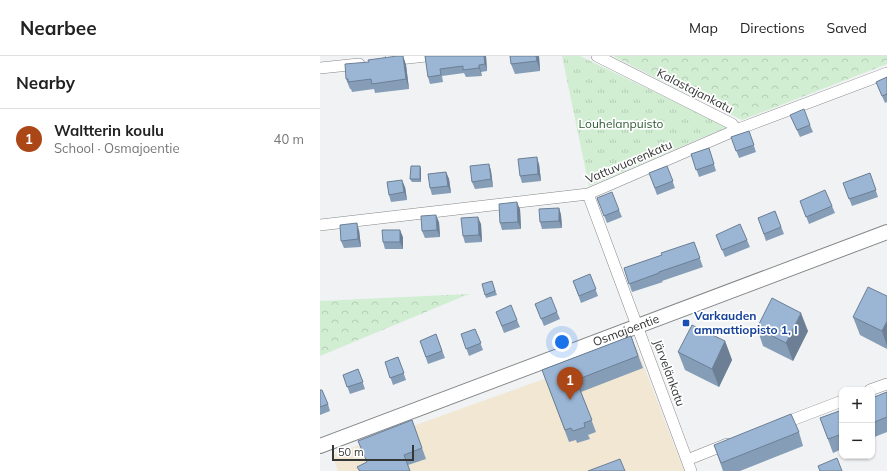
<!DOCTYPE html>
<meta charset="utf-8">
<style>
:root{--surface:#fff;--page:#f6f6f6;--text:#222;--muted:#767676;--line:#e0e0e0;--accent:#ab4616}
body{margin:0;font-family:Mulish,sans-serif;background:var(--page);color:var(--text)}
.controls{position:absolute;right:12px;bottom:12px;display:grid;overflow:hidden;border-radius:8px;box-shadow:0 1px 3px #0004}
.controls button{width:36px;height:36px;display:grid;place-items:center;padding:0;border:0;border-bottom:1px solid var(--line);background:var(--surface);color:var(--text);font:20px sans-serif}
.scale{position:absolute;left:12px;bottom:10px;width:82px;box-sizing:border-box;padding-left:4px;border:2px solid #353636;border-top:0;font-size:11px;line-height:14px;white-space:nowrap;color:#353636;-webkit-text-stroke:3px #fff;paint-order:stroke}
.you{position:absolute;left:242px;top:286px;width:14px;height:14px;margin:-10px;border:3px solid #fff;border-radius:50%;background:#1a73e8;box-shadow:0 0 0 6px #1a73e833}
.badge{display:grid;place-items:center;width:26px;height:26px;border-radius:50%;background:var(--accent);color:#fff;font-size:13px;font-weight:700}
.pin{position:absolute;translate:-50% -33px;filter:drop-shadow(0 1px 2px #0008)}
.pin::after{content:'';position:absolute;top:21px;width:14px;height:12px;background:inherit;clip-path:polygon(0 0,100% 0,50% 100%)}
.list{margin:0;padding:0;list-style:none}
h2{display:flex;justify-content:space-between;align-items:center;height:52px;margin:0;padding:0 16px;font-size:17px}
h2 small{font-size:13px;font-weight:400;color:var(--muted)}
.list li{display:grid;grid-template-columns:26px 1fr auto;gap:12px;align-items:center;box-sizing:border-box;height:60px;padding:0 16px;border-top:1px solid var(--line)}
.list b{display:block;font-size:15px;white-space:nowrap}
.list p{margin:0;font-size:13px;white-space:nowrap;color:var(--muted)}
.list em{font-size:13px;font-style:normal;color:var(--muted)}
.map{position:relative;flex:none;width:567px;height:415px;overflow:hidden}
header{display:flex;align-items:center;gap:24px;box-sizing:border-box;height:56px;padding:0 20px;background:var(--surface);border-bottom:1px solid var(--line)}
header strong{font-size:19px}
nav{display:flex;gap:22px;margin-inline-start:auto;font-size:14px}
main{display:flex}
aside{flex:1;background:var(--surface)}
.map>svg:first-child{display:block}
</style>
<header>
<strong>Nearbee</strong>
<nav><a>Map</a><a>Directions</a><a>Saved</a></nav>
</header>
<main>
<aside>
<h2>Nearby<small></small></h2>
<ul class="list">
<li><span class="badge">1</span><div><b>Waltterin koulu</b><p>School · Osmajoentie</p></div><em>40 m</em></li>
</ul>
</aside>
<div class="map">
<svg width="567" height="415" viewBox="0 0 567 415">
<defs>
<pattern id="forest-crowns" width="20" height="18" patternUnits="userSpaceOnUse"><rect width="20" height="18" fill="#d1eed2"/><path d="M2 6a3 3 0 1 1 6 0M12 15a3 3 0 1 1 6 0" fill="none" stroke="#b4cdb5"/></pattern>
<pattern id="park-tufts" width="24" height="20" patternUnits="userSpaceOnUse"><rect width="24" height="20" fill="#d1eed2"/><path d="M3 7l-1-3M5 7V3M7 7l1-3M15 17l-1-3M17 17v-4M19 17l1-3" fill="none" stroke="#b4cdb5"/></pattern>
</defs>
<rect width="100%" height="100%" fill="#f0f2f4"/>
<path fill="#f1e7d2" d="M316 290 364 415H18L12 399Z"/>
<path fill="url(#forest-crowns)" d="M293 0H567V8L422 64 336 22Z
M149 238 0 300V245Z"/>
<path fill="url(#park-tufts)" d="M242 0H260L407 71 269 130Z"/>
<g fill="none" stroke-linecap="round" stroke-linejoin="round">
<defs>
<path id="minor" d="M277 0 412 68 416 74
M70 4 106 0
M0 12 39 8
M268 138 371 415
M0 169 268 138 416 74 567 17
M550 334 567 328
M459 369 522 345
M367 404 407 388"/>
<g id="tertiary">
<path id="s1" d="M0 390 567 176"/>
</g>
</defs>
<use href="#minor" stroke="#858788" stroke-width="12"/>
<use href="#tertiary" stroke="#858788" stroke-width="16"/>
<use href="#minor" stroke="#fff" stroke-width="11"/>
<use href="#tertiary" stroke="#fff" stroke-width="14"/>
</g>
<path fill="#859db7" d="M83 0 86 9 89 33 55 37 54 33 32 36 31 33H30L26 23 49 6Z
M105 0H166L167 15 161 16 162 20 146 21 144 17 122 20 123 26 110 28 108 21Z
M190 0H219L220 15 195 18 191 8Z
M567 21V46L565 47 556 26Z
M470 59 490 69 493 76 480 81Z
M429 75 436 96 419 102 411 81Z
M389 92 396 115 379 121 371 98Z
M169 108 171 115 173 131 155 133 152 126Z
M219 108 221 125 202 127 200 120Z
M100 110 101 114V126H92L90 123Z
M347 110 355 132 337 139 329 117Z
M126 116 129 123 131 137 112 139 110 132Z
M550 117 558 141 532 150 523 127Z
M85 131 87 144 71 146 69 139Z
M277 142 299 154 302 161 287 167Z
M480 145 512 150 515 157 489 168Z
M239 152 241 159 242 172 222 173 220 166Z
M200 153 201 173 182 174 180 167Z
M455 155 464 178 446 185 438 162Z
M119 166 120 181 105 182 102 175Z
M161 168 162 186 145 187 143 180Z
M39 174 41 191 24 192 21 185Z
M396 179 427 184 430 191 405 201Z
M83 181V193H65L63 186Z
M374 186 383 211 342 225 343 226 312 236 304 212 342 199Z
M270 218 278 240 261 247 253 225Z
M172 225 177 239 166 242 162 228Z
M567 240V293L540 279 533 261Z
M215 248 237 256 240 263 224 270Z
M176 256 197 264 200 271 184 277Z
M437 272 488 275 473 305 443 290Z
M155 273 163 294 149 300 141 278Z
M116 278 125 302 108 308 100 285Z
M311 280 323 312 261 336 276 376 268 379 270 383 257 387 256 384 249 386 222 314Z
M405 285 412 304 399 331 365 314 358 296Z
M78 301 86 324 73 329 65 306Z
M38 313 45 333 30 338 23 319Z
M0 334 8 348 10 355 0 359Z
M567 336V376L552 382V342Z
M522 354V393L513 397 500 362Z
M92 364 106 403 88 409 90 415H39L37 411 47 406 38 385Z
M479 376 483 390 420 415H403L394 389Z"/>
<path fill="#6c7f95" d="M83 0 86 9 89 33 86 23Z
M164 0H166L167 15 165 8Z
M216 0H219L220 15 217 5Z
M159 9 161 16 162 20 159 12Z
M217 101 219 108 221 125 218 118Z
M169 108 171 115 173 131 171 123Z
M100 110 101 114V126L100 123Z
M126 116 129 123 131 137 128 130Z
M82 124 85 131 87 144 84 136Z
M197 146 200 153 201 173 198 166Z
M239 152 241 159 242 172 239 165Z
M116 159 119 166 120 181 117 174Z
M158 161 161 168 162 186 159 179Z
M37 167 39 174 41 191 38 183Z
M80 174 83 181V193L80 186Z
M481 257 488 275 473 305 466 287Z
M567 265V290L562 275Z
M405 285 412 304 399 331 392 313Z"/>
<path fill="#9bb6d5" stroke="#6c7f95" d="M77 0H83L86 23 52 28 51 23 28 26V23H26L25 8 49 6 48 4Z
M105 0H164L165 8 159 9V12L143 14V10L120 13 121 19 108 21Z
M190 0H216L217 5 191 8Z
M567 21V38L562 40 556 26Z
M484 53 490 69 477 74 470 59Z
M429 75 434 89 416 95 411 81Z
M389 92 394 108 376 114 371 98Z
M217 101 218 118 200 120 198 103Z
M169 108 171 123 152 126 150 110Z
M91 110H100V123H90Z
M347 110 353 125 335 132 329 117Z
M126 116 128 130 110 132 108 118Z
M550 117 556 134 529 143 523 127Z
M82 124 84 136 69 139 67 126Z
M505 134 512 150 486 161 480 145Z
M292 136 299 154 284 160 277 142Z
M197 146 198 166 180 167 179 148Z
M239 152V165L220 166 219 153Z
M455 155 461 171 444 178 438 162Z
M116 159 117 174 102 175 101 160Z
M158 161 159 179 143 180 141 162Z
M37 167 38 183 21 185 20 169Z
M420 168 427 184 402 194 396 179Z
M62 174H80V186H63Z
M374 186 380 202 339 216V217L309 228 304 212 342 199 341 197Z
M270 218 276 233 259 240 253 225Z
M172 225 175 235 165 239 162 228Z
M548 231 567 240V265L562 275 533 261Z
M231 241 237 256 221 263 215 248Z
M452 242 481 257 466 287 437 272Z
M191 249 197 264 182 270 176 256Z
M372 269 405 285 392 313 358 296Z
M155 273 161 287 146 293 141 278Z
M116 278 122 295 106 301 100 285Z
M311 280 318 300 256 324 272 364 264 367 265 371 253 375 251 372 245 374 222 314Z
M78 301 84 317 70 322 65 306Z
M38 313 43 326 27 331 23 319Z
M0 334H2L8 348 0 351Z
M567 336V361L552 367V342Z
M522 354V378L508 383 500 362Z
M471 358 479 376 401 407 394 389Z
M92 364 102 392 84 399 90 415H40L37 411 47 406 38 385Z
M517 402 522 415H500L498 410Z
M300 403 305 415H268Z"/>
<rect fill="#1a4fb4" stroke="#fff" stroke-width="1.5" x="362" y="263" width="8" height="8" rx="2"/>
<g text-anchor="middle" stroke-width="3.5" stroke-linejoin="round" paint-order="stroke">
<g font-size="12" fill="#353636" stroke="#fff">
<text transform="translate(375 35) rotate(27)" y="4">Kalastajankatu</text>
<text transform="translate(309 106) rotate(-23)" y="4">Vattuvuorenkatu</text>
<text dy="4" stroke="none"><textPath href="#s1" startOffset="327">Osmajoentie</textPath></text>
<text transform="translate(349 317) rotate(70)" y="4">Järvelänkatu</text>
</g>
<g font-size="12" fill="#2f5c33" stroke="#fff">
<text x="301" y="72">Louhelanpuisto</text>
</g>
<g font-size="12" font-weight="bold" fill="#164399" stroke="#fff" text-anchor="start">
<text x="374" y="264">Varkauden<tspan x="374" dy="14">ammattiopisto 1, I</tspan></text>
</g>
</g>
</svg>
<div class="controls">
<button>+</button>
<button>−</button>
</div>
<div class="scale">50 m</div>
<div class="you"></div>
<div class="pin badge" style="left:250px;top:344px">1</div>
</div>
</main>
